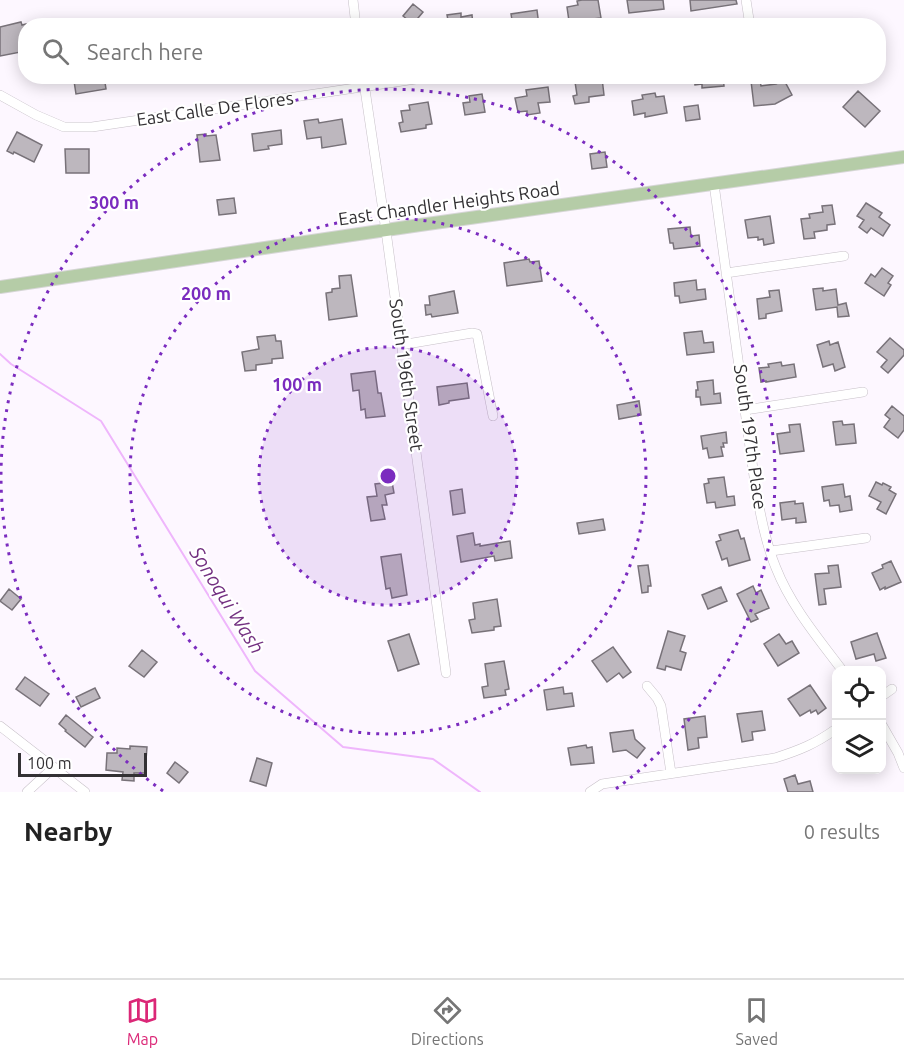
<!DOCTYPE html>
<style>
:root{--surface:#fff;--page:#f6f6f6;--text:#222;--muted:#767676;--line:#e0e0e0;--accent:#db2777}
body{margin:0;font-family:Ubuntu,sans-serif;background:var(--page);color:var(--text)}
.controls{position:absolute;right:18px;bottom:18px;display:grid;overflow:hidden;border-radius:12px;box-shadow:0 3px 15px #0003}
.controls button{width:54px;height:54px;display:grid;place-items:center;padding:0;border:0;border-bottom:2px solid var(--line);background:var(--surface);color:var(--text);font:30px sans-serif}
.scale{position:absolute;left:18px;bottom:15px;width:129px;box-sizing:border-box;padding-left:6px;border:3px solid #333134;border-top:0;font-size:16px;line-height:21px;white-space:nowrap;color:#333134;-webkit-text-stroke:4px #fff;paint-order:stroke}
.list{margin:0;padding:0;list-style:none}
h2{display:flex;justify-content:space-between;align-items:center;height:78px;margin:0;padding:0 24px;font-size:26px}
h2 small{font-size:20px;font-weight:400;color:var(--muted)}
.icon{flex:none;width:33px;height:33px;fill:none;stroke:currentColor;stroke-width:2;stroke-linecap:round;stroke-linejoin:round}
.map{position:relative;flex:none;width:904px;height:792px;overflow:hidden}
.search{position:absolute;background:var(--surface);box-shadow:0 3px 15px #0003;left:18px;right:18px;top:18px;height:66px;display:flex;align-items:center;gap:15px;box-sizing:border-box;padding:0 21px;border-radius:24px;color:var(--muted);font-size:22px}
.sheet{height:186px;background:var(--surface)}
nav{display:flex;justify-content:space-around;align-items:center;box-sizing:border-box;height:84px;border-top:2px solid var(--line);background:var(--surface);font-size:16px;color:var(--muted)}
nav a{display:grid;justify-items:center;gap:3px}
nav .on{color:var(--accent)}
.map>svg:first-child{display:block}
</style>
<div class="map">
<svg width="904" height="792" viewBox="0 0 904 792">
<rect width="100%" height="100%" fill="#fdf7ff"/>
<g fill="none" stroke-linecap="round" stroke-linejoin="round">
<path stroke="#efb6fc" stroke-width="2" d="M0 354 11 364 101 421 255 671 343 747 433 759 480 792"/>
</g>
<path fill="#bdb7be" stroke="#787279" stroke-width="1.5" d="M582 0H598L601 18 577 21V19L569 21 567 7 578 5 577 1Z
M627 0H663L664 9 629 13Z
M690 0H736L737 4 691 11Z
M413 4 423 12 413 24 403 16Z
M537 10 539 26H513L511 14Z
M461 13V17L472 15 473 26H449L447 15Z
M21 22 22 25 26 24V51L0 56V27Z
M82 76H104L106 89 76 94 74 81 82 80Z
M694 76H723L724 86 702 88V84L695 85Z
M602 78 604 95 589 97V102L575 104 573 96 577 95 575 82Z
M760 80 761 86 776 84 784 80 792 95 775 104 754 106 751 81Z
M548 87 550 102 538 103 540 113 527 115V111L518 112 515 98 527 96 526 90Z
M858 91 880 111 865 127 843 107Z
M655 93 656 97 664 96 667 113 645 117V113L634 115 632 101 643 99 642 95Z
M482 94 485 112 465 115 463 103 470 102 469 96Z
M428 102 432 124 426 125V128L401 132 399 123 403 122 401 111 410 110 409 105Z
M698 105 700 119 686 121 684 107Z
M318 119 319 123 342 119 346 144 322 148 321 137 307 139 304 121Z
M281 130 282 144 268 146 269 149 254 151 252 134Z
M17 132 42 145 34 162 14 152 13 154 7 151Z
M206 134V136L216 135 220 160 200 162 197 135Z
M65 149H89V173H66Z
M605 152 607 167 592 169 590 154Z
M234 198 236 213 219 215 217 200Z
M866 203 882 213 879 217 890 225 883 236 871 228 867 233 859 227 864 220 857 216Z
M832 205 835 224 827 225V230L814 232 815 238 804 239 801 219 810 218 809 214 823 212 822 206Z
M770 216 774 243 764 245 763 239 758 240V237L748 238 745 220Z
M690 227 691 236 699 235 700 246 674 249 673 243H670L668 229Z
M529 259 530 262 539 261 542 281 507 286 504 263Z
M882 268 893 276 888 283 891 285 884 296 865 283 871 274 875 277Z
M351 275 357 316 329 320 326 293 332 292V289L340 288 339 276Z
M696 280 697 290 705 289 706 299 680 303 679 296H675L674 283Z
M823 288V291L836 289 838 305 846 303 849 316 838 317 837 307 816 310 813 289Z
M779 290 782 311 766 314V318L759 319 757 299 770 297 769 291Z
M454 291 458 313 432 317 431 314 426 315 425 305H430L429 296Z
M702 331 704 343 713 342 714 352 687 355 684 333Z
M275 335 276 341H281L283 358 272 359V363L256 365V370L245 371 242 352 259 349 257 337Z
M890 338 904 350V355L888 373 881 367 887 360 877 352Z
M829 341 830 345 838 342 845 367 835 371 833 364 823 367 817 345Z
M781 362 782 366 794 364 796 377 766 382V381L761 382 759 368 769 367 768 364Z
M375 371 378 393H381L385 416 366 418 365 409 361 410 359 390 353 391 351 374Z
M713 380 714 394 720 393 721 403 701 405 700 397H696V390H698L697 382Z
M467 383 469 398 449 401V403L439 405 437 387Z
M639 401 641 415 619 419 617 405Z
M892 406 904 416V430L898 438 884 427 890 419 885 415Z
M842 421 843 425 854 424 856 443 836 445 833 422Z
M800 424 804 451 780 454 777 434 790 432 789 425Z
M726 432 727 443H723L724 447H721L723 456 709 458 707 448 703 449 701 436Z
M724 477 727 497 734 496 735 505 716 508 715 502 707 503 704 484 709 483 708 479Z
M392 482 394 493 385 495 387 505H382L385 519 371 521 367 497 377 496 375 484Z
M876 482 882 485 883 483 891 487 889 490 896 494 886 514 877 509 881 502 869 496Z
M843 484 845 497 850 496 852 510 840 512 839 505 830 506 829 500 824 501 822 487Z
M462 489 465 513 453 515 450 491Z
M795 501V504L803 503 806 522 796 523V518L782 520 780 503Z
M603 519 605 530 579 534 577 523Z
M738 530 741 539 744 538 750 560 729 566 727 558 722 560 716 542 721 540 719 535Z
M473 533 475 545 480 544V546L510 541 512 558 495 561 494 556 461 562 457 536Z
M401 554 407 595 392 598 390 588 386 589 381 557Z
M891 561 901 582 885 589V587L880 590 872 573 883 568 882 565Z
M648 565 651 586H648V592L642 593 638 566Z
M838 565 841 587 824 589 826 604 819 605 815 574 829 573 828 566Z
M753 586 756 593 761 590 769 608 755 614 758 619 751 622 737 594Z
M721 587 727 601 708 609 702 595Z
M9 589 21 599 12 610 0 601Z
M497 599 501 626 494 627V630L472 633 469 620 475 619 473 603Z
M668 631 685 636 680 651 686 653 681 670 666 666 665 670 657 668Z
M877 633 886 658 876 661 874 654 856 659 851 642Z
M409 634 419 664 398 671 388 641Z
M779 634 786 644 792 641 799 653 778 666 764 644Z
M613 647 631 672 623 678 619 673 607 682 592 661Z
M142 650 157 662 144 677 129 666Z
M504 661 509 689 505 690 506 695 484 698 482 687 488 686 485 664Z
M25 677 49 694 40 706 16 689Z
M810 685 826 708 818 714 816 710 811 713 810 710 800 716 788 699Z
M563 687 564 694 572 693 574 706 547 710 544 690Z
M95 688 100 698 81 707 76 697Z
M762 711 765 730 752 732 753 740 742 742 737 714Z
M66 715 93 737 85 747 65 731 66 730 59 724Z
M705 716 707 737 698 738 699 748 688 750 684 719Z
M633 730 635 739 645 748 637 758 626 750 613 752 610 733Z
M586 745 587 748 592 747 594 763 571 765 568 748Z
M130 746 147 747 145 773H134V781L122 780 123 772 106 770 107 753H117V748L130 749Z
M257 758 272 763 266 786 250 781Z
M175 762 188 772 179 783 167 773Z
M795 775 798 784 810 781 813 792H788L784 779Z"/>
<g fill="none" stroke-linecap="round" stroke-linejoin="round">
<defs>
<path id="minor" d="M353 0 356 26
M746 0 750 26
M363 76 386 231 446 673
M0 95 36 115 64 127H92L436 76
M714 184 756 491C761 517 766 544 776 568 791 606 818 638 842 670
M726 273 844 256
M401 345 472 333 477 334 493 416
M745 410 863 392
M771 551 866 538
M647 686 657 698 661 706 671 773
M882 696 892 689
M882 725 898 753 904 768
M0 726 85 792
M27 792 54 767
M590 792 602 784 775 758C800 750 815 744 836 729"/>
<path id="major" d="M0 287 420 225 904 157"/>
</defs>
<use href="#minor" stroke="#c7c0c8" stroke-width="10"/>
<use href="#major" stroke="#d6d6d6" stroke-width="14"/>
<use href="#minor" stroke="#fff" stroke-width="9"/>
<use href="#major" stroke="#b5cca7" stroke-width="12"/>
</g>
<circle cx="388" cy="476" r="129" fill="#7b2cbf" fill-opacity=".12"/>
<g fill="none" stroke="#7b2cbf" stroke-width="3" stroke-dasharray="3 6">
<circle cx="388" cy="476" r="129"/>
<circle cx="388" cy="476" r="258"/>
<path d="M163 791A387 387 0 1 1 613 791"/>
</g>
<g text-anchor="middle" stroke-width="4.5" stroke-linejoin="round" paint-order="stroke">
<g font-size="18" fill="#333134" stroke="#fff">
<text transform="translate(215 109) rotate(-8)" y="6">East Calle De Flores</text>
<text transform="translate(449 204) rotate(-8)" y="6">East Chandler Heights Road</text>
<text transform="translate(406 375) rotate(82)" y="6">South 196th Street</text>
<text transform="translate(750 437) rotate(82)" y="6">South 197th Place</text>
</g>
<g font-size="20" font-style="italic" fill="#733181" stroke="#fff">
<text transform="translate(227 600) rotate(58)" y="7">Sonoqui Wash</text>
</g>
</g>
<circle cx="388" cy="476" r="9" fill="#7b2cbf" stroke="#fff" stroke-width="3"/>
<g font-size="18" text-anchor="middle" font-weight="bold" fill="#7b2cbf" stroke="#fff" stroke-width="4.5" stroke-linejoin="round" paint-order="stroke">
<text x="114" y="209">300 m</text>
<text x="206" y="300">200 m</text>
<text x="297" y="391">100 m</text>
</g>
</svg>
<div class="controls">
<button><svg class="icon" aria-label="locate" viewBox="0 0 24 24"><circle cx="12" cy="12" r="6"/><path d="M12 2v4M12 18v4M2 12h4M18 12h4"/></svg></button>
<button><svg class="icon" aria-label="layers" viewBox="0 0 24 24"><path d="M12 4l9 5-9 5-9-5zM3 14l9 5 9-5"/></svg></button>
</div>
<div class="scale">100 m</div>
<div class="search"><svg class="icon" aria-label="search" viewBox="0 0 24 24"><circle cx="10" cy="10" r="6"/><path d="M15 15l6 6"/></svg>Search here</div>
</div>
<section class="sheet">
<h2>Nearby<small>0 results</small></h2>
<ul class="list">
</ul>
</section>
<nav>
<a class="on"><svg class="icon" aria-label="map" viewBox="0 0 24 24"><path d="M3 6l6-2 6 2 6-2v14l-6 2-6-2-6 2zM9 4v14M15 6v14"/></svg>Map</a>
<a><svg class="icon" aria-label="directions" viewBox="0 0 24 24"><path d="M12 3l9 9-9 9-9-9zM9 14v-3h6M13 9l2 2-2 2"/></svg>Directions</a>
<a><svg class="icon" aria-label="saved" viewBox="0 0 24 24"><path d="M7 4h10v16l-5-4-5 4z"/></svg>Saved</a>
</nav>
